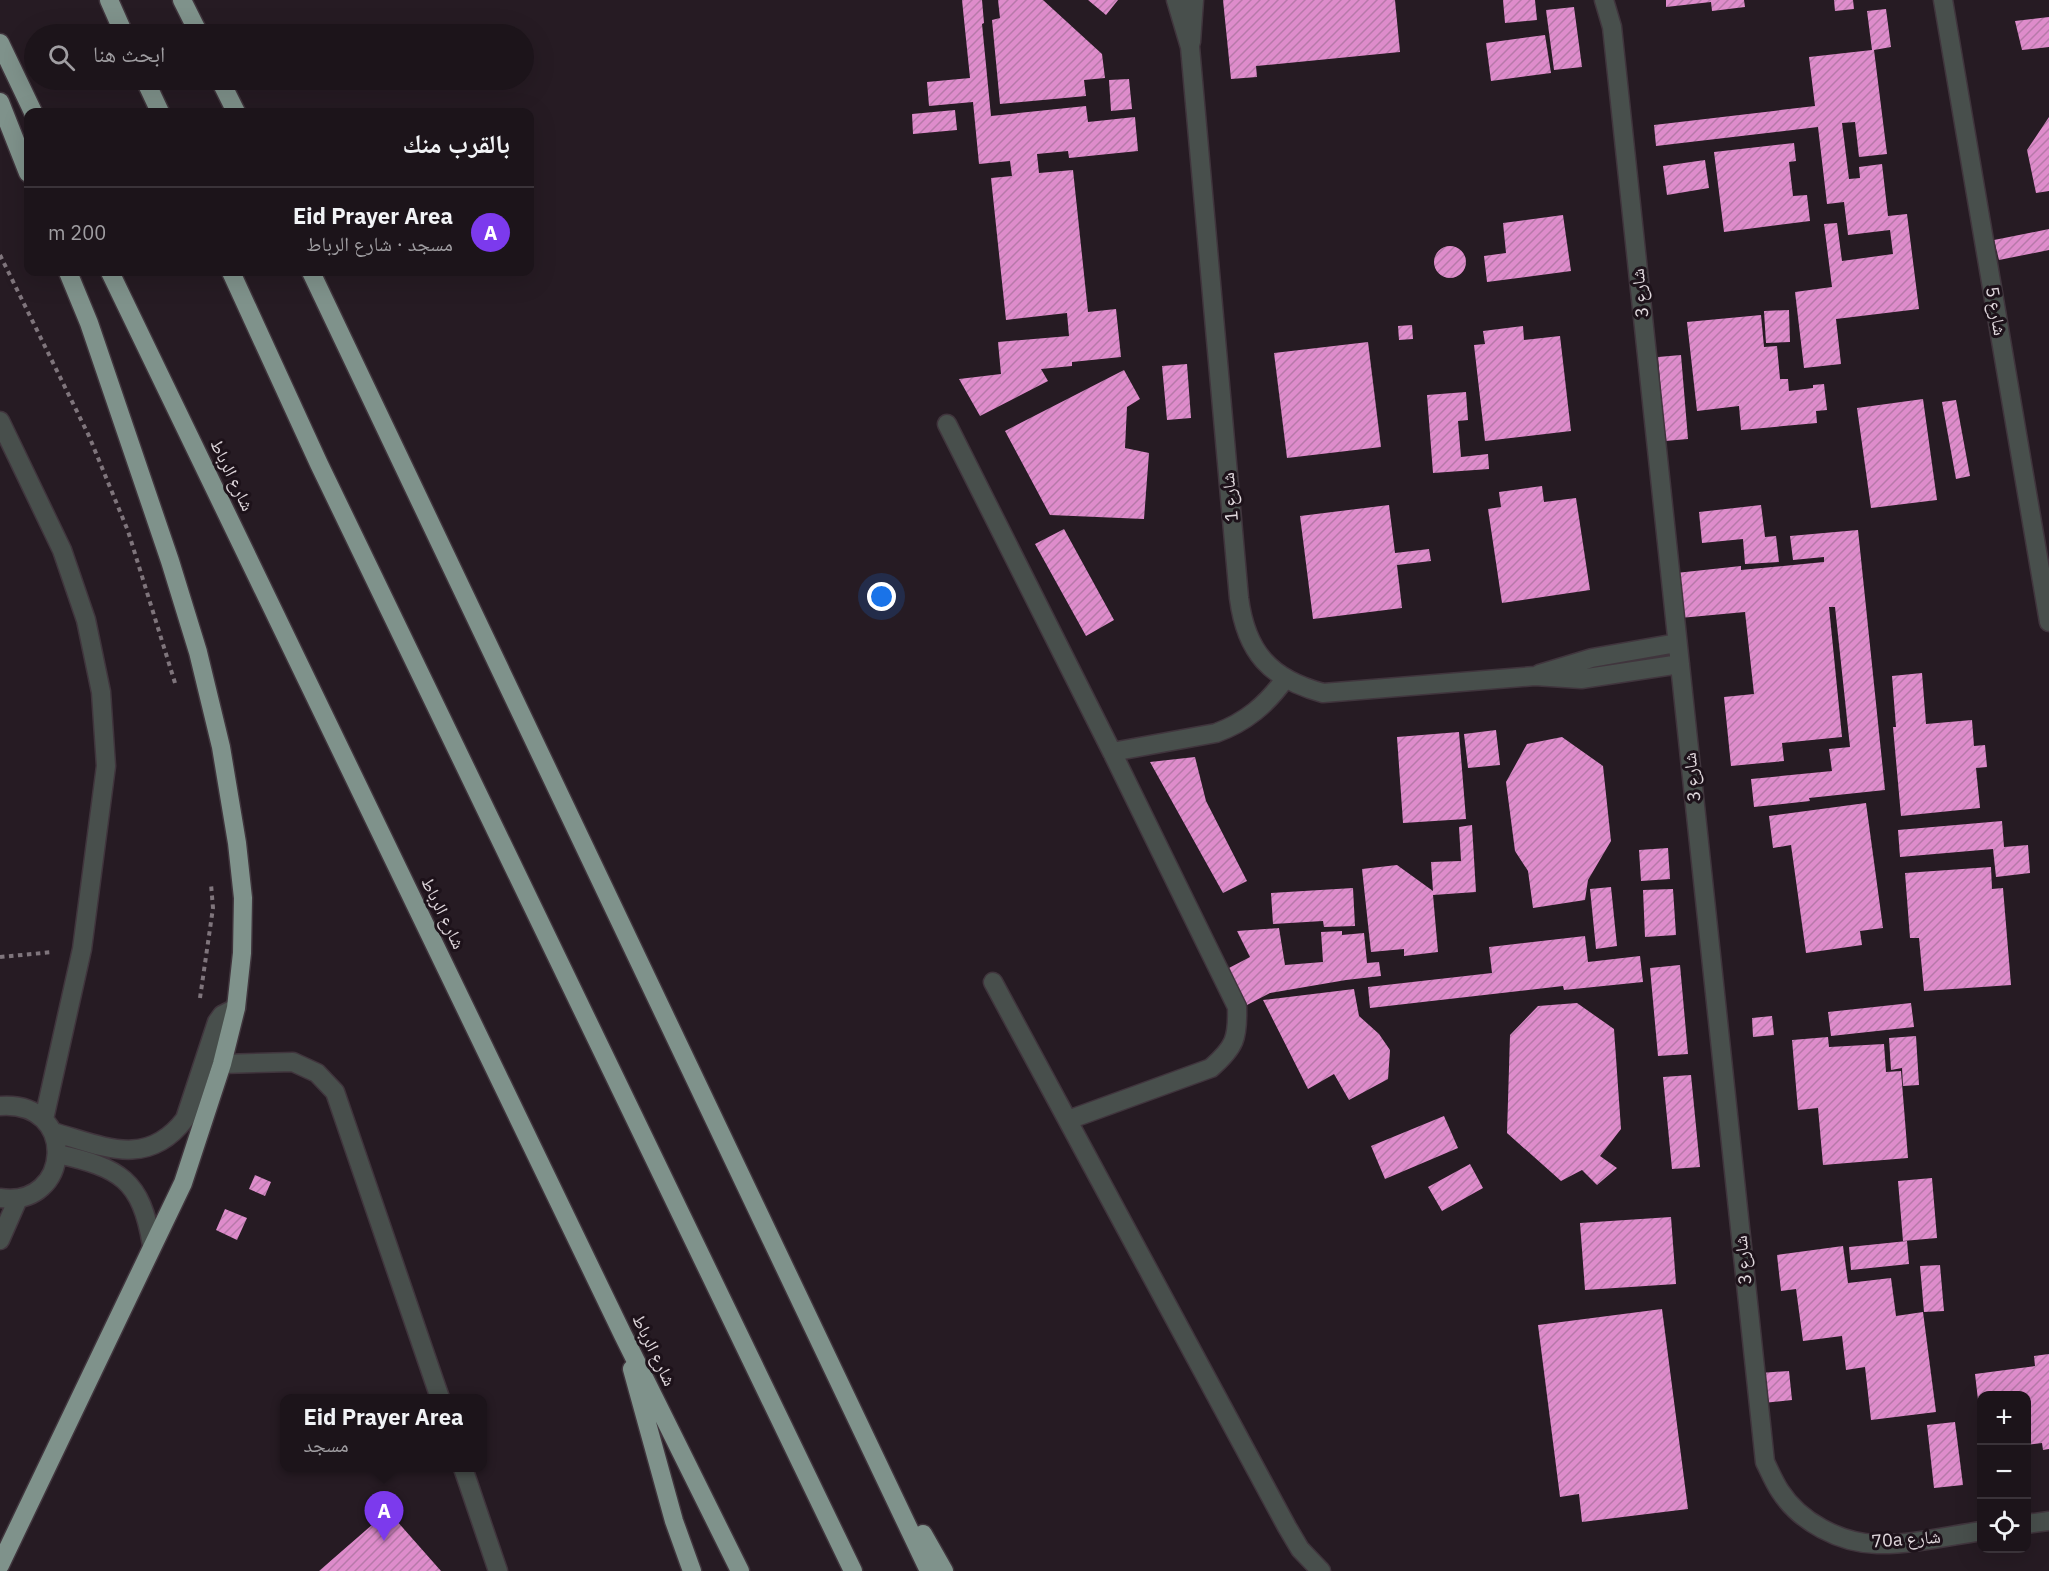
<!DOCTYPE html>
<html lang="ar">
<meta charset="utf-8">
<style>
:root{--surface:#1c141a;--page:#292127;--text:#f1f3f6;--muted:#a09ea2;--line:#3a3339;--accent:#7c3aed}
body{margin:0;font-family:"IBM Plex Sans","Noto Naskh Arabic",sans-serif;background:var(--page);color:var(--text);direction:rtl}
.controls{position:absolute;right:18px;bottom:18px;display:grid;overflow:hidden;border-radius:12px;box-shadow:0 6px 24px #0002}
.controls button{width:54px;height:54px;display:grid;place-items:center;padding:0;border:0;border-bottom:2px solid var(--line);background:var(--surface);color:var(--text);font:30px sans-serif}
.you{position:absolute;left:882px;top:597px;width:21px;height:21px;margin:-15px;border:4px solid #fff;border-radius:50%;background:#1a73e8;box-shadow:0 0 0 9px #1a73e833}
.badge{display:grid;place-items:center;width:39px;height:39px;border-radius:50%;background:var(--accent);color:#fff;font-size:20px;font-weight:700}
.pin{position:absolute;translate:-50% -50px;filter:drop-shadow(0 2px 3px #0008)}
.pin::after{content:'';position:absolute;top:32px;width:21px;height:18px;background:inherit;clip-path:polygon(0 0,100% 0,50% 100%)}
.popup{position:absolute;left:280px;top:1394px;width:207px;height:78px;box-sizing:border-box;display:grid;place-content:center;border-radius:12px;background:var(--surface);filter:drop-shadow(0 2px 4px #0005);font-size:20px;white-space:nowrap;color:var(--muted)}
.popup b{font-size:22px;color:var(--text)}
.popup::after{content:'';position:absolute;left:50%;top:100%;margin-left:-12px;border:12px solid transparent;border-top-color:var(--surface)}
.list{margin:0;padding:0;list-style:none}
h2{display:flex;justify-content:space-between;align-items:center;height:78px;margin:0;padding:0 24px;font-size:26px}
h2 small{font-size:20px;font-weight:400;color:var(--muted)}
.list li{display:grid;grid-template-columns:39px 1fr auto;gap:18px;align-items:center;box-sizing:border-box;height:90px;padding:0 24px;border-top:2px solid var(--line)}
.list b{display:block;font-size:22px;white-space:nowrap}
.list p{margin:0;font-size:20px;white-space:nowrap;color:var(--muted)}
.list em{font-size:20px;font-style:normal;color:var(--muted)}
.icon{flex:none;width:33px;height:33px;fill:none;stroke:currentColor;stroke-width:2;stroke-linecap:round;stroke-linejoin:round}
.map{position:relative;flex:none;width:2049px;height:1571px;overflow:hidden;direction:ltr}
.search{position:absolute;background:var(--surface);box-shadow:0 6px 24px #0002;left:24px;top:24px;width:510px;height:66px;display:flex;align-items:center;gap:15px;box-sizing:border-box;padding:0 21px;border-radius:33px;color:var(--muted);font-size:22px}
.panel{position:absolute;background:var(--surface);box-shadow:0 6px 24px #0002;left:24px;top:108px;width:510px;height:168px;border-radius:12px;direction:rtl}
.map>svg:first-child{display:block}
</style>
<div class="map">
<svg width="2049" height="1571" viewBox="0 0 2049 1571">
<defs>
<pattern id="building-hatch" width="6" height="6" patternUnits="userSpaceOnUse" patternTransform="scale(1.5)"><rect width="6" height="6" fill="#de8ccb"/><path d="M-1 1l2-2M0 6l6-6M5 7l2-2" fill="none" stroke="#b779a9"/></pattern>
</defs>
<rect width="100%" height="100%" fill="#261b23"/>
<path fill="url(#building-hatch)" d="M962 0H982L984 23 982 24 991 116 1086 106 1088 122 1135 117 1138 151 1069 158 1068 151 1037 154 1039 173 1073 170 1088 312 1116 309 1121 357 1072 362V366L1041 369 1048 381 980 416 959 379 1001 374 998 342 1069 336 1067 313 1006 320 991 178 1012 176 1010 161 979 164 973 102 929 106 927 82 970 78Z
M998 0H1043L1102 54 1105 78 1084 80 1086 96 1000 104 992 20 1000 18Z
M1088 0H1118L1106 15Z
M1223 0H1395L1400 52 1256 66 1257 77 1231 79Z
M1503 0H1535L1537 20 1505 23Z
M1666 0H1744L1745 7 1712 11 1711 2 1666 7Z
M1834 0H1853L1854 9 1835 11Z
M1574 7 1582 67 1554 70 1546 10Z
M1886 9 1891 47 1874 50 1887 154 1859 157 1855 122 1842 123 1849 179 1860 178 1859 167 1882 164 1888 216 1907 214 1919 309 1836 319 1841 364 1804 368 1795 292 1832 287 1824 224 1837 223 1842 261 1893 254 1890 230 1848 235 1844 202 1827 204 1818 127 1656 146 1654 125 1815 106 1809 57 1872 50 1867 11Z
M2049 17V47L2022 50 2015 21Z
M1545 35 1551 73 1491 81 1486 43Z
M1129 79 1132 109 1111 111 1109 80Z
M955 110 957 130 913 134 912 114Z
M2049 117V191L2036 193 2027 150Z
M1794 143 1796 161 1789 162 1793 196 1807 195 1810 221 1724 232 1714 152Z
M1705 160 1709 188 1667 195 1663 166Z
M1563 215 1571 271 1487 282 1484 256 1506 253 1503 223Z
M2049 229V250L1999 260 1994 240Z
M1434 262a16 16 0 1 1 32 0a16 16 0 1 1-32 0Z
M1789 310 1790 342 1766 343 1764 311Z
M1761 315 1764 347 1777 346 1780 379H1788L1789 391 1813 388V385L1824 384 1827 410 1816 411 1817 423 1741 430 1739 406 1697 411 1687 322Z
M1412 325 1413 339 1399 340 1398 326Z
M1523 326 1524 340 1560 336 1571 431 1485 441 1474 345 1485 344 1483 331Z
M1368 342 1381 447 1287 458 1274 353Z
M1681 355 1688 439 1665 441 1658 357Z
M1187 364 1191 418 1167 420 1162 366Z
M1124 370 1140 399 1127 407 1125 448 1149 453 1144 519 1050 515 1005 431Z
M1466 392 1468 420 1458 421 1461 457 1488 454 1489 469 1433 473 1427 395Z
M1923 399 1937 500 1871 508 1857 408Z
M1956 400 1970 476 1956 479 1942 402Z
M1542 486 1544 502 1576 498 1590 590 1502 603 1488 509 1501 507 1499 492Z
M1389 505 1395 553 1429 549 1431 561 1397 565 1402 608 1313 619 1300 516Z
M1761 505 1765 537 1776 536 1779 562 1745 564 1743 539 1702 543 1699 512Z
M1064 529 1114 620 1086 636 1035 544Z
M1858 530 1885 790 1809 798 1810 801 1754 807 1751 779 1832 771 1829 749 1850 747 1835 607H1829L1842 737 1782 743 1784 761 1731 766 1724 697 1754 694 1745 612 1680 618 1676 573 1741 566V570L1824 562V557L1793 560 1790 536Z
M1922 673 1926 724 1972 720 1974 746 1985 745 1987 767 1976 768 1980 808 1901 816 1893 727H1896L1892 676Z
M1496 730 1500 765 1468 768 1464 734Z
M1459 732 1466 819 1403 823 1397 737Z
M1562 737 1603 766 1611 841 1588 880 1585 900 1533 908 1528 871 1515 851 1506 782 1527 744Z
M1195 757 1206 801 1247 881 1223 893 1150 762Z
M1866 803 1883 928 1860 931 1862 945 1806 953 1791 845 1773 848 1769 816Z
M2002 821 2004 847 2028 845 2030 873 1996 877 1993 849 1900 857 1898 830Z
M1472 825 1476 892 1433 895 1438 952 1404 956V949L1371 952 1362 869 1397 865 1433 891 1431 862 1461 861 1459 827Z
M1668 848 1670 879 1641 881 1639 850Z
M1991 867 1992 889 2003 888 2011 985 1924 991 1919 938H1910L1905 873Z
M1611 887 1617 946 1596 949 1590 889Z
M1353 888 1355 926 1324 927 1323 921 1273 924 1271 893Z
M1673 889 1676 935 1645 937 1643 890Z
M1279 928 1285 965 1323 962 1321 932 1342 931V935L1364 933 1367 963 1379 962 1381 976 1346 980 1270 993 1247 1005 1227 969 1250 957 1237 931Z
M1585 936 1588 962 1640 956 1643 982 1564 990 1563 986 1370 1008 1368 987 1492 973 1489 947Z
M1680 965 1688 1054 1658 1056 1650 968Z
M1354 989 1359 1016 1379 1034 1390 1050 1388 1079 1349 1100 1334 1074 1308 1089 1263 1000Z
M1577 1003 1614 1029 1621 1129 1600 1156 1617 1168 1597 1185 1582 1170 1561 1181 1507 1133 1510 1035 1538 1006Z
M1911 1003 1914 1027 1831 1036 1828 1012Z
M1772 1016 1774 1035 1753 1037 1752 1018Z
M1916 1036 1919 1085 1903 1086 1902 1068 1891 1070 1889 1038Z
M1828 1037 1829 1047 1884 1044 1886 1072 1901 1071 1908 1158 1823 1165 1818 1108 1798 1110 1792 1040Z
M1691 1075 1700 1167 1672 1169 1663 1077Z
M1444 1116 1458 1148 1385 1179 1371 1146Z
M1470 1164 1483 1188 1442 1211 1428 1187Z
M255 1175 271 1182 265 1196 249 1189Z
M1932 1178 1937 1238 1903 1241 1898 1181Z
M225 1209 247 1218 237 1240 216 1230Z
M1671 1217 1676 1284 1585 1290 1580 1223Z
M1907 1241 1909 1264 1851 1270 1849 1247Z
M1843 1246 1848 1283 1891 1278 1896 1316 1923 1312 1936 1412 1871 1420 1865 1367 1846 1370 1842 1336 1803 1341 1796 1289 1781 1291 1777 1255Z
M1940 1265 1944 1311 1924 1312 1920 1266Z
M1662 1309 1688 1509 1582 1522 1579 1494 1560 1497 1538 1325Z
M2049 1354V1449L2043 1450 2042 1443 2026 1445V1395H1982L1980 1417 1975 1374 2035 1366 2034 1356Z
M1789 1371 1792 1400 1763 1403 1760 1373Z
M1955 1422 1963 1485 1934 1488 1927 1425Z
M388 1511 441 1571H319Z"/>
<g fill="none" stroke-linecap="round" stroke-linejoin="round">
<defs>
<path id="minor" d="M1176 0 1190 47 1239 598C1246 652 1270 679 1323 693L1535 676 1581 679 1680 664
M1604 0 1612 27 1765 1462C1770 1472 1774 1482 1780 1491 1800 1522 1840 1543 1877 1544 1911 1545 1947 1536 1982 1531
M1943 0 2049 622
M1191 42 1194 0
M0 421 62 550 86 620 101 692 106 766 82 949 44 1119
M947 424 1112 752 1237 1007C1238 1038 1235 1047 1211 1068L1068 1120
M1539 674 1592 658 1677 643
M1112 752 1216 733C1246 722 1266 705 1285 679
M993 982 1287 1527 1300 1549 1321 1571
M222 1064 293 1062 317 1073 335 1092 440 1398
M0 1106C79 1100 72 1209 0 1198
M53 1132C103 1146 147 1169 185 1119L217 1022 222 1015 236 1008
M58 1154C120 1168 141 1179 152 1245
M0 1240 18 1199
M463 1468 498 1571
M2026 1524 2049 1521"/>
<path id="highway" d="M109 0 124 34
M182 0 199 34
M0 43 33 112
M145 80 160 112
M220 80 236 112
M0 102 28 173
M110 272 623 1335 740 1571
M231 272 319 464 853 1571
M311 272 929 1571
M632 1369 674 1521 692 1571
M923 1534 944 1571
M0 1565 183 1183 222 1064 236 1008 242 953 243 898 237 843 221 747 198 652 170 561 89 323 68 272"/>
</defs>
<use href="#minor" stroke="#40353d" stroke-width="21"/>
<use href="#highway" stroke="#40353d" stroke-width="21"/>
<path stroke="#7f757c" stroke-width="4" stroke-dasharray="4.5 4.5" stroke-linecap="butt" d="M0 255 89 436 128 531 175 683
M0 957 53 952
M200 998 213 908 211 884"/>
<use href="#minor" stroke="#484f4c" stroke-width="18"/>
<use href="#highway" stroke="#7f928b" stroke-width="18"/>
</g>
<g text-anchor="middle" stroke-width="6" stroke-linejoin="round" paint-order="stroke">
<g font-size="18" fill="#e0d8dd" stroke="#1d121a">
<text transform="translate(1640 293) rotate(-96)" y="6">شارع 3</text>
<text transform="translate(1996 311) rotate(80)" y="6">شارع 5</text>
<text transform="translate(232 475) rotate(64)" y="6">شارع الرباط</text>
<text transform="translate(1230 497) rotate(-95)" y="6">شارع 1</text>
<text transform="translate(1692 777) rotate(-96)" y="6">شارع 3</text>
<text transform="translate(443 913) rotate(64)" y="6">شارع الرباط</text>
<text transform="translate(1743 1260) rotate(-96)" y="6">شارع 3</text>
<text transform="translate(654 1350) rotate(64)" y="6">شارع الرباط</text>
<text transform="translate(1906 1539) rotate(-4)" y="6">70a شارع</text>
</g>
</g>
</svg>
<div class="controls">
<button>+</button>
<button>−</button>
<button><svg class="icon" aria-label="locate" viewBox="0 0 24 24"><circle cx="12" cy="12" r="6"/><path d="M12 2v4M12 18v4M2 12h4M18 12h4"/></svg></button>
</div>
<div class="you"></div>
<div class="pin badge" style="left:384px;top:1541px">A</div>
<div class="popup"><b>Eid Prayer Area</b>مسجد</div>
<div class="search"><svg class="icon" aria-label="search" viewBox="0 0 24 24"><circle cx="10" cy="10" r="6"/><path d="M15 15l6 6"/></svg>ابحث هنا</div>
<section class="panel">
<h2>بالقرب منك<small></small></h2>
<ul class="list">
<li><span class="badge">A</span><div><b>Eid Prayer Area</b><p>مسجد · شارع الرباط</p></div><em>200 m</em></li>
</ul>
</section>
</div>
